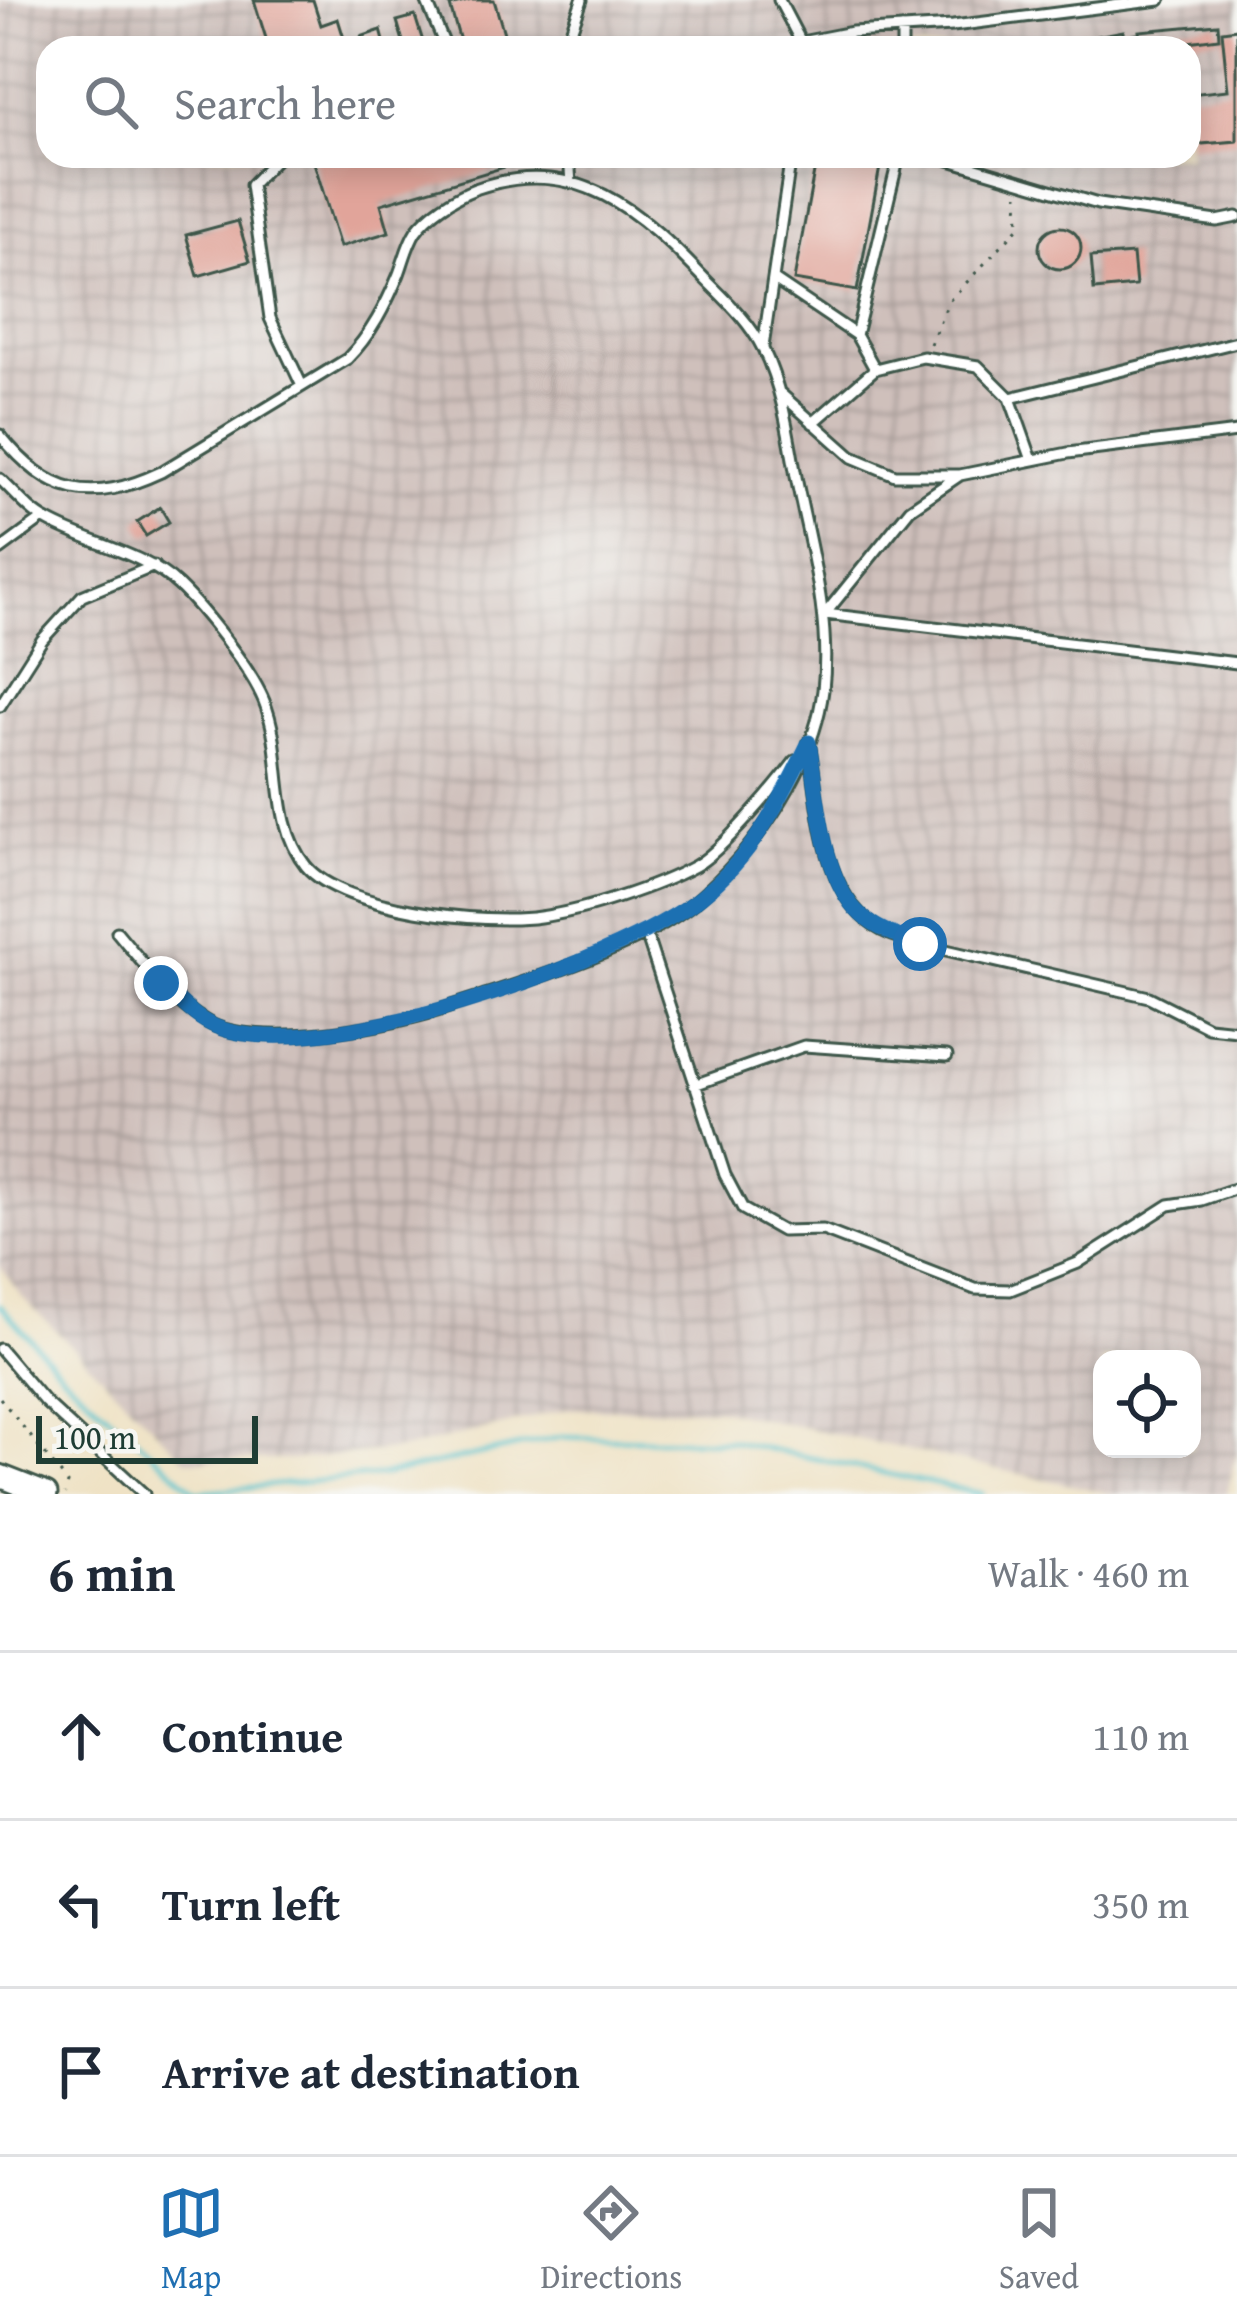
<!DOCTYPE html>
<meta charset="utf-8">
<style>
:root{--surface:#fff;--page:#f2f2f3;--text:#1f2937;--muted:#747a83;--line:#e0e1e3;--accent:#1f6fb2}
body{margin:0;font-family:"Gentium Book Plus",serif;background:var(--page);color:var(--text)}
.controls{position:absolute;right:36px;bottom:36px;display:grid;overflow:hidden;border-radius:24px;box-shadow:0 6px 30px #0003}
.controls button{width:108px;height:108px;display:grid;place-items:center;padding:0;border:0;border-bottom:3px solid var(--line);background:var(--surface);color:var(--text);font:60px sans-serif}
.scale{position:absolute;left:36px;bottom:30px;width:222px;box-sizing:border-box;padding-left:12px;border:6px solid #1f3d34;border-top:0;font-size:33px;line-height:42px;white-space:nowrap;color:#1f3d34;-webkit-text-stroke:9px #f6f6f2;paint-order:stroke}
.stop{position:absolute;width:36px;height:36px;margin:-27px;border:9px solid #1f6fb2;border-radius:50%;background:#fff}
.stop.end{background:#1f6fb2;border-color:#fff;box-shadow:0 3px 12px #0008}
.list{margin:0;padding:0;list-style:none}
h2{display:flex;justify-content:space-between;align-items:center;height:156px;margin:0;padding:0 48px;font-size:51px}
h2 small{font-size:39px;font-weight:400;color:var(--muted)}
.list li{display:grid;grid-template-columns:78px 1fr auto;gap:36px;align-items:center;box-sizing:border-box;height:168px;padding:0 48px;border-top:3px solid var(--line)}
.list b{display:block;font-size:45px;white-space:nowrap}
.list em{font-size:39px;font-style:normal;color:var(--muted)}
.icon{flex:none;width:66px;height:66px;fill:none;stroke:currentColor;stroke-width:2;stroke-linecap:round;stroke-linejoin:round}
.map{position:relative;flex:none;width:1237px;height:1494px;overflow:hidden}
.search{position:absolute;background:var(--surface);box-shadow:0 6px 30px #0003;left:36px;right:36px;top:36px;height:132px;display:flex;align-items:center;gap:30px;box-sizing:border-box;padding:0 42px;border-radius:36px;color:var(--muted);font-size:45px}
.sheet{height:660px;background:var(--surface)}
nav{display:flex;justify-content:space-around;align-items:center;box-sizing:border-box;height:168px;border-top:3px solid var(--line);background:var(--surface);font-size:33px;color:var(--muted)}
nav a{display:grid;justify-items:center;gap:6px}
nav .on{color:var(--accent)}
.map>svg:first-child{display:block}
</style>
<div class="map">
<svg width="1237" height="1494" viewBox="0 0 1237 1494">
<defs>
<pattern id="industrial-grid" width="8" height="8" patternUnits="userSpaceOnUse" patternTransform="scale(3)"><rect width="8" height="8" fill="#cfc0bb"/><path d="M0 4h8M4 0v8" fill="none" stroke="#a79d99"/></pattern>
</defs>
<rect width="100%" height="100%" fill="#f6f6f2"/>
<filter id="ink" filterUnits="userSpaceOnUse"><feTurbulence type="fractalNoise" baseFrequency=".00833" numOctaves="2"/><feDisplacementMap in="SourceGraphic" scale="24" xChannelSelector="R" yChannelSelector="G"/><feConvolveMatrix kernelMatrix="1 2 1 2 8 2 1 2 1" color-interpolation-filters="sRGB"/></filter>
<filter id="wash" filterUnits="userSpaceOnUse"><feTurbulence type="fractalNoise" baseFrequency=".004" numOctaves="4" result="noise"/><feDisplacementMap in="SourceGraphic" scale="48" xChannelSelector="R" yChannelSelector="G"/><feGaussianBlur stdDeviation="2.7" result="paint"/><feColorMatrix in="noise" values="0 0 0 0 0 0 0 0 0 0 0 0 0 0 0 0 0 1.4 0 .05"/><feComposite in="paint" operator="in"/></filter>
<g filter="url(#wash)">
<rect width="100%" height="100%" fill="#efe2c4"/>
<path fill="url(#industrial-grid)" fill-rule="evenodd" d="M0 0H1237V1451L1227 1494H1113L718 1409H568L409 1448 298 1460H186L21 1296 0 1266ZM48 48H1189V156H48ZM1102 1359H1192V1449H1102Z"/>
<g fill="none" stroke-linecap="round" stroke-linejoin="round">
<path stroke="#56c3cb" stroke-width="4.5" d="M0 1305 64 1376 197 1492 384 1475 562 1437 731 1441 983 1494"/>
</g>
<g id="blocks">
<path fill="#e1a49a" d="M254 0H313L321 25 338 19 347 48H269Z
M471 0H494L506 40 462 48 450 6Z
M415 16 425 48H405L397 21Z
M1218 24 1219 38 1141 48 1139 31Z
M1237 29V141L1189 145V94L1228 90 1222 31Z
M381 30 386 48H365L361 37Z
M1123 31V35L1136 34 1137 48H1098L1097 36Z
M312 156H537L538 157 381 204 389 232 340 247Z
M817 156H882L857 291 794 280Z
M238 221 250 261 198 276 186 235Z
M1039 248a21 21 0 1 1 42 0a21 21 0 1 1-42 0Z
M1133 254 1136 286 1094 290 1091 257Z
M160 507 169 522 146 536 137 522Z"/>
</g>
</g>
<g filter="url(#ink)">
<use href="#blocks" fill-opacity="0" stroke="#3e564a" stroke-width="3"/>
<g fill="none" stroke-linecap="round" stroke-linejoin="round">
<defs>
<path id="service" d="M426 0 446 48
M779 0 801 42 852 32 953 26 1160 0
M565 48 582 0
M902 48V29
M569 156 571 183
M936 156 1098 204 1217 221 1237 217
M276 159 251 185 270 318 302 386
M773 279 856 335
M763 347 791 156
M875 369 856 335 899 156
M779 392 852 457 895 475H960
M1010 398 1237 342
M813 423 875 369 923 357 978 366 1010 398 1032 460
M0 435C50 496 90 505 161 472L347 359C371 335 386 305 399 274 404 261 408 243 416 231 429 213 454 197 475 189 577 153 640 211 705 279 726 300 750 322 763 349 783 390 789 438 797 482 811 551 831 619 823 690 814 765 760 842 706 892 647 949 527 980 449 1007 397 1026 255 1051 207 1022 171 1001 143 963 117 932
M0 479C15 493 30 512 48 521 89 544 143 552 178 585 204 610 251 669 264 701 286 755 269 820 306 866 342 910 486 925 540 917 584 911 656 887 695 866 721 852 776 786 795 761
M0 550 42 519
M825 614 910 509 960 475 1068 453 1237 432
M825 614 1237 663
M0 706 42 640 82 596 154 566
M809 742C820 804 819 898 883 931 894 937 908 940 920 944L1149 997 1208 1027 1237 1030
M646 934 725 1175 743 1209 782 1231 823 1230 975 1289 1010 1290 1078 1263 1169 1205 1202 1200 1237 1188
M694 1085 804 1046 947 1056
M0 1349 45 1402 144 1494"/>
<path id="tertiary" d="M0 1476 46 1494"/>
</defs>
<use href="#service" stroke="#3e564a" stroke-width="15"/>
<use href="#tertiary" stroke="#3e564a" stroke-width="27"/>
<path stroke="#3e564a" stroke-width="3" stroke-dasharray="3 9" stroke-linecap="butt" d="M930 344 949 301 1019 227 1018 194
M0 1398 68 1483 65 1494"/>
<use href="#service" stroke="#fff" stroke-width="9"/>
<use href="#tertiary" stroke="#fff" stroke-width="21"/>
</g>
</g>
<g fill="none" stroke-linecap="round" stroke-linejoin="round" filter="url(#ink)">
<path stroke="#1f6fb2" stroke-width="15" d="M161 983C176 996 192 1016 210 1024 308 1073 619 962 701 897 754 855 780 801 809 742 818 791 821 879 860 914 877 930 898 936 920 944"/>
</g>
</svg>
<div class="controls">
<button><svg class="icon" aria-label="locate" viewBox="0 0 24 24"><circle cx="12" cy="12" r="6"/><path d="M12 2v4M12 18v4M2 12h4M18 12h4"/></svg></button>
</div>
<div class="scale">100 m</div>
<div class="stop" style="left:920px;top:944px"></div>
<div class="stop end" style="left:161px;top:983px"></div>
<div class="search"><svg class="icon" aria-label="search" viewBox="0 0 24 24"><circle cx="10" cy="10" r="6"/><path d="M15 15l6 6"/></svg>Search here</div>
</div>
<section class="sheet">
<h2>6 min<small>Walk · 460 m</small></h2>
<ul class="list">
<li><svg class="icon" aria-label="ahead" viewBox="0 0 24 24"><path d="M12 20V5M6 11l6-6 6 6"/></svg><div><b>Continue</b></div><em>110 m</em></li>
<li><svg class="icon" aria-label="left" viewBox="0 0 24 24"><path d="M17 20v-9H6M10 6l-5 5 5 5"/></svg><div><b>Turn left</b></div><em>350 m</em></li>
<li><svg class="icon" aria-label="arrive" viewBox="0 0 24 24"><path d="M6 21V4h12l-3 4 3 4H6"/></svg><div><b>Arrive at destination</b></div></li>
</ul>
</section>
<nav>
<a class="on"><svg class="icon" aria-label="map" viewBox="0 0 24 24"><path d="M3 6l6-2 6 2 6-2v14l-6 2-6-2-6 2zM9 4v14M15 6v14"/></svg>Map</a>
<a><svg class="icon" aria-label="directions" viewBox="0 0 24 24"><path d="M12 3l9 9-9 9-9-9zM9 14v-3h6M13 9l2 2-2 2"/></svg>Directions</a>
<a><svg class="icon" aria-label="saved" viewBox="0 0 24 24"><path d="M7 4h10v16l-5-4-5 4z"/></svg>Saved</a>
</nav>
